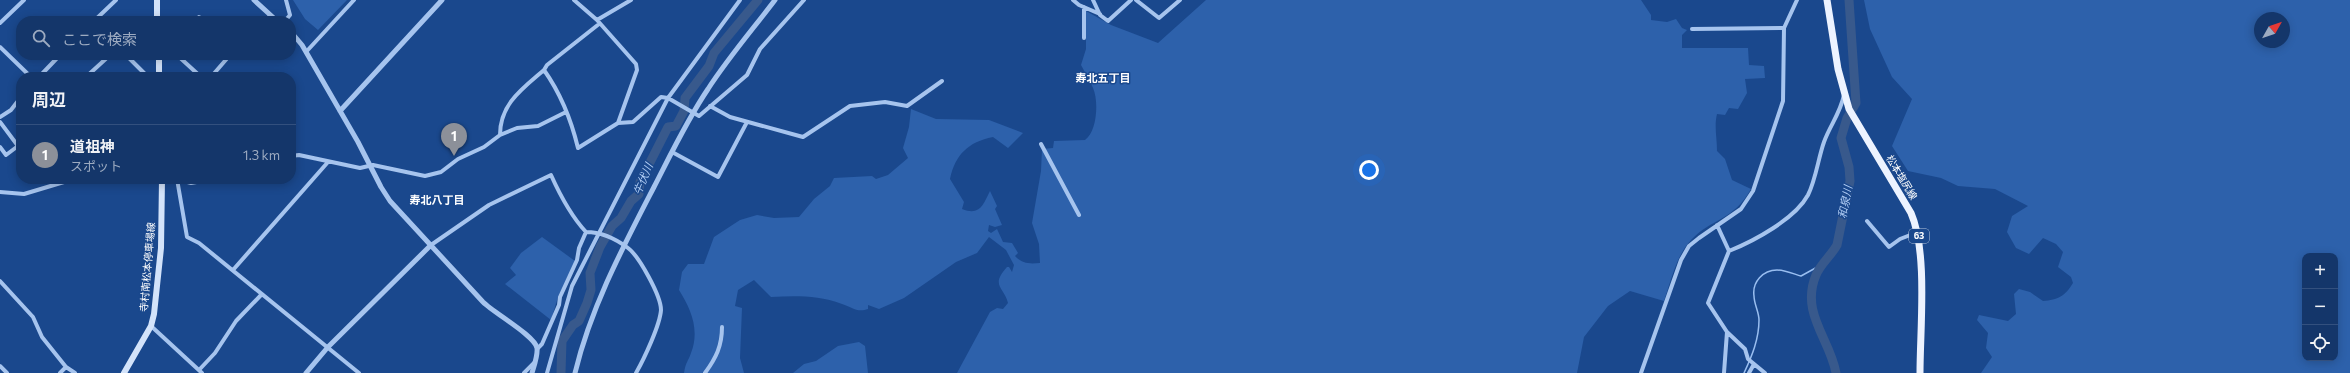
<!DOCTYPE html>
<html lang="ja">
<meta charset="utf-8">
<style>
:root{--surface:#14366a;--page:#214172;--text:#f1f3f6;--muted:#9dabc1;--line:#33507e;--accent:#8c9099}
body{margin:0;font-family:Commissioner,"Noto Sans JP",sans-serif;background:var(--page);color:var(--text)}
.controls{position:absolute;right:12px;bottom:12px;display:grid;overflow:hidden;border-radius:8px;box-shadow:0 2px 10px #0003}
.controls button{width:36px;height:36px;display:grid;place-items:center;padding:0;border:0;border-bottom:1px solid var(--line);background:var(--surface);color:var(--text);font:20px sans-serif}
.compass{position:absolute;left:2254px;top:12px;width:36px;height:36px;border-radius:50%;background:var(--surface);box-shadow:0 2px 10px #0003;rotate:50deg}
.you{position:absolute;left:1369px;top:170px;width:14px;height:14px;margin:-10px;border:3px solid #fff;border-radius:50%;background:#1a73e8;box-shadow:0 0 0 6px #1a73e833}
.badge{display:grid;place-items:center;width:26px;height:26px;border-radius:50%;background:var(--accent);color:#fff;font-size:13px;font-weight:700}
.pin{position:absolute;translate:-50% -33px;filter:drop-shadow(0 1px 2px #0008)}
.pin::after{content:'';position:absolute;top:21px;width:14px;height:12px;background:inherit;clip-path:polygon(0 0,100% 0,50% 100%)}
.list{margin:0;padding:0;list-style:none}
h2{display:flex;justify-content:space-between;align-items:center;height:52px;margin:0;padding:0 16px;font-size:17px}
h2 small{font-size:13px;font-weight:400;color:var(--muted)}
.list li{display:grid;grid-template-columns:26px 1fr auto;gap:12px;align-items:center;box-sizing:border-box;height:60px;padding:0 16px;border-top:1px solid var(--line)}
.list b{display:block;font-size:15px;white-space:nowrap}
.list p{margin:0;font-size:13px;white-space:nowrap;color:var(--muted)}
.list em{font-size:13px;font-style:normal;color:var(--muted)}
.icon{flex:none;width:22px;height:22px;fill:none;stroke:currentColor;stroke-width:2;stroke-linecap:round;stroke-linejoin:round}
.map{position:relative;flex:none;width:2350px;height:373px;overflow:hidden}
.search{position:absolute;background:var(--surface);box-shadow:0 2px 10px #0003;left:16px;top:16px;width:280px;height:44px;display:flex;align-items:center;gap:10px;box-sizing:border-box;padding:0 14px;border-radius:16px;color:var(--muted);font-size:15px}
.panel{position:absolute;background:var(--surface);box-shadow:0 2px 10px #0003;left:16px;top:72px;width:280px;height:112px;border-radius:16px}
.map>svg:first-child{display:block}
</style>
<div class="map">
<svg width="2350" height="373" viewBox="0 0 2350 373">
<rect width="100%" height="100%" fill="#1a488d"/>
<path fill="#2d61ab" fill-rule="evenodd" d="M293 0H347L318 30 305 19Z
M1206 0H1641L1651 15V20L1667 22 1676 19 1682 28 1687 30 1682 35V48H1748L1749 65 1764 66 1765 78 1745 79 1747 93 1738 109 1729 108 1725 115 1717 114C1714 126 1717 138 1717 151L1725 159 1732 180 1751 189C1733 221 1712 218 1691 240 1676 256 1671 281 1664 301L1630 291 1608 306 1584 337 1577 373H957L990 312 997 308 1003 309 1008 303C1004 287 990 286 1007 267H1009L1012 272 1014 265 1006 250 989 237 977 253 956 262 904 298 879 309 868 305V309C857 313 852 307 842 304 817 295 796 296 771 297L754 280 738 290 735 306 742 308 740 358 744 373H684C686 361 688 362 691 353 700 330 691 309 679 290L682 272 688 264H704L714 237 740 220 757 215 774 218 799 217 814 199 830 186 834 178 872 176 876 179 888 175 908 158 903 148 909 127 911 109 936 119 989 120 1023 133 1008 148 993 137C968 142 955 155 950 179L964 202 962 209C980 216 983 205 990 191L997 206 995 209 1002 225 995 227 989 225 988 231 991 233 997 229 1003 242 1012 243 1018 253 1015 256C1022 264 1030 264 1040 263L1039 244 1032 223 1041 171 1042 149 1053 148 1054 141 1085 140C1097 132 1099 101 1093 88 1090 80 1085 73 1081 65L1086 49V11L1111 25 1158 43Z
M1864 0H2350V373H1981L1992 357 1986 348 1988 333 1977 320 1979 315 2008 321 2016 314 2014 294 2019 289 2030 292 2043 301C2058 300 2065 296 2073 283L2071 277 2058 267 2063 252 2056 244 2043 238 2029 254 2016 248 2007 232 2012 216 2028 206 1995 189 1958 186 1941 178 1908 171 1892 146 1912 99 1892 77 1870 29ZM2260 18H2284V42H2260ZM2305 256H2335V358H2305Z
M542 237 575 261 558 297 551 320 505 284 516 275 510 268 521 253Z
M859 342 865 346 868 373H793L804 364 816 361 838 346Z"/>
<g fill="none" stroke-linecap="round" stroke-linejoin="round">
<path stroke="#99bef0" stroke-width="1.5" d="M1744 373C1752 356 1759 339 1759 320 1759 312 1754 304 1754 296 1752 282 1763 270 1777 270 1785 270 1794 274 1801 276L1821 265"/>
<path stroke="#38598c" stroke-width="9" d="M561 373 562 341 573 325 579 321 587 303 591 290 590 273 600 247 612 226 621 218 631 201 639 194 640 182 668 127 676 126 684 111 685 98 709 66 714 53 758 0
M1836 373C1830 339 1800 313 1816 275 1821 263 1831 256 1837 245L1850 181 1849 167 1841 138 1847 118 1856 103 1849 0"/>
<path stroke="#a6c4ee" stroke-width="4" d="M574 0 597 20 636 64 637 70 618 123
M1073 0 1079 5 1100 14
M1093 0 1100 15 1108 21 1131 0
M1136 0 1159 18 1180 0
M1084 7V38
M597 20 631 0
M94 21 116 0
M196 21 199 17 203 21
M265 21 270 16
M285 21 290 15 286 0
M0 23 24 0
M1692 29 1784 28
M0 47 31 77
M306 52 354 0
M126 55 148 77
M177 55 201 77
M544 70C561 94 571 119 578 148L618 123 633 122 661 97 668 98 699 116 747 75 760 49 804 0
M39 77 60 55
M86 77 110 55
M211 77 230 55
M710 106 730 117 803 137 850 106 885 102 907 106 942 81
M0 117 11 110 21 97
M0 122 18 146 6 155 0 147
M500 135 517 128 538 126 566 112
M1041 144 1079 215
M672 152 718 177 747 122
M291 156 299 155 360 168 373 165 425 176 441 172 458 159 484 147 500 135C500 104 522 89 544 70L547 65 599 24
M213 179 191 183 177 179 187 237 199 243 359 373
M0 192 24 194 74 179
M1867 221 1889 247 1900 239 1918 232
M1717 225 1729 251 1708 303 1727 332
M431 245 489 205 551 175C560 195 571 216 586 232 601 232 616 239 628 248 639 256 661 296 661 310 660 325 644 359 636 373
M1729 251C1754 241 1795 219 1808 195 1816 179 1818 159 1824 142 1830 125 1840 114 1844 95
M233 270 328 162
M0 281 33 317 42 337 66 367 60 373
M151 326 202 373
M537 349 542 344 559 305 560 297 577 260 579 248 586 232
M0 366 7 373
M66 367 75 373
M199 370 215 353 236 321 262 294
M524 373 535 362
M547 373 572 286 668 98 740 0
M705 373C716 358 722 346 722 327
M1641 373 1681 260 1689 246 1699 238 1741 209 1753 191 1783 101 1784 28 1797 0
M1724 373 1727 332 1745 349 1748 359 1765 373
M1749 373 1754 364"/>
<path stroke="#a6c4ee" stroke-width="5" d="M254 0 277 21
M291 32 302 45 358 142 381 187 390 201 483 302C494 313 535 336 537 348 538 355 534 366 532 373
M340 111 442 0
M306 373 328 347 431 245
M575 373C591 307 623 247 654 187 671 154 687 120 708 89 728 58 753 29 775 0"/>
<path stroke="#d3e3fa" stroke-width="6" d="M157 0V21
M159 55V77
M124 373 151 326 154 314 161 248 162 179"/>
<path stroke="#edf3ff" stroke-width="7" d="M1827 0 1838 69 1849 109 1911 213C1928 252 1920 329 1920 373"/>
</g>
<g text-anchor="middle" stroke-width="3" stroke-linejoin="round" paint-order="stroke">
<rect fill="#1a488d" stroke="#bac8dd" stroke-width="1" x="1909" y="229" width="20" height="14" rx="3"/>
<g font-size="9" font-weight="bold" fill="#fff">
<text x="1919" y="239">63</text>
</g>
<g font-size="10" fill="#fff" stroke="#1a488d">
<text transform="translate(1902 177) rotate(59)" y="4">松本塩尻線</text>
<text transform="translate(147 267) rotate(-85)" y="4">寺村南松本停車場線</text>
</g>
<g font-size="11" font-weight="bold" fill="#fff" stroke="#1a488d">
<text x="1103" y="82">寿北五丁目</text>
<text x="437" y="204">寿北八丁目</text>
</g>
<g font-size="11" font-style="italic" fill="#b2cef5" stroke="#1a488d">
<text transform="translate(643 179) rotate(-67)" y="4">牛伏川</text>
<text transform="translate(1845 202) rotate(-79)" y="4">和泉川</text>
</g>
</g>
</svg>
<div class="controls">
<button>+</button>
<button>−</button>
<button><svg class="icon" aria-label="locate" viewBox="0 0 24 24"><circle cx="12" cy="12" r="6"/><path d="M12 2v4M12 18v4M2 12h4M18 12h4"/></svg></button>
</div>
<svg class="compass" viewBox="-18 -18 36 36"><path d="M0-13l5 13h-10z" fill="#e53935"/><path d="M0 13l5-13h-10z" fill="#9dabc1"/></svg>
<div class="you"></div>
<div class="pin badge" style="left:454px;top:156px">1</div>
<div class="search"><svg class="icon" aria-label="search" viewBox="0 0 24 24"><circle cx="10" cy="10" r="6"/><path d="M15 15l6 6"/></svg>ここで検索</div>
<section class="panel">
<h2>周辺<small></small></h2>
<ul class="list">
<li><span class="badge">1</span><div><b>道祖神</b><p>スポット</p></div><em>1.3 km</em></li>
</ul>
</section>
</div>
